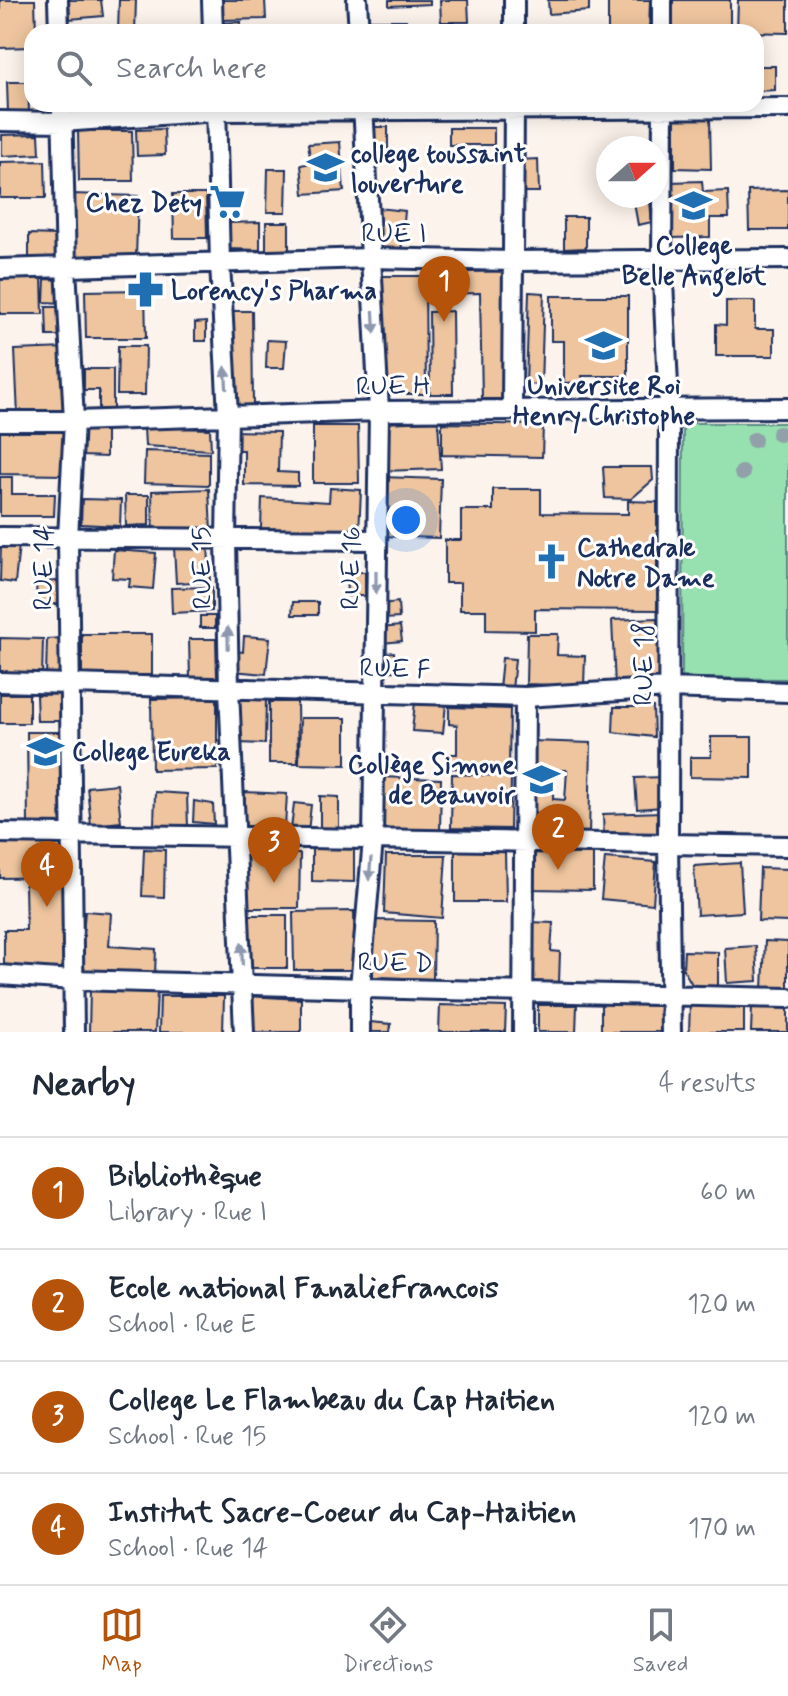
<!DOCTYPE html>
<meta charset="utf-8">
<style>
:root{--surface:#fff;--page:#f6f6f7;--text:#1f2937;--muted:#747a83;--line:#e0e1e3;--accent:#b45309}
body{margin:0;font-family:Mynerve,sans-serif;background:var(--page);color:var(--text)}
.compass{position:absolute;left:596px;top:136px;width:72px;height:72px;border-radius:50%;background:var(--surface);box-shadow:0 4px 20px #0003;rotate:69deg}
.you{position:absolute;left:406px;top:520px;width:28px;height:28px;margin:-20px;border:6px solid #fff;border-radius:50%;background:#1a73e8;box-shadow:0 0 0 12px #1a73e833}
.badge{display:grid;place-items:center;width:52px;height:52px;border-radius:50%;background:var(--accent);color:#fff;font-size:26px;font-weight:700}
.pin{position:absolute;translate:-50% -66px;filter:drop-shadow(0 2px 4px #0008)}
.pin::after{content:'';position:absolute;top:42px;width:28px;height:24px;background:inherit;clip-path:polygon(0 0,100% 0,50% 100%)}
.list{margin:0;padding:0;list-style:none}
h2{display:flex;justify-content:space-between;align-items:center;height:104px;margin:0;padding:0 32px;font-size:34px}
h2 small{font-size:26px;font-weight:400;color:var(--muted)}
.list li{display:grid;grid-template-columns:52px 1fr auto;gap:24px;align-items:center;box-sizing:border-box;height:112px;padding:0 32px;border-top:2px solid var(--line)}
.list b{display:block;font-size:30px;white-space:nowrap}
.list p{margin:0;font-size:26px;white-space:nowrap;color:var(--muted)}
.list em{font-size:26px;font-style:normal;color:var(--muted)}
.icon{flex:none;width:44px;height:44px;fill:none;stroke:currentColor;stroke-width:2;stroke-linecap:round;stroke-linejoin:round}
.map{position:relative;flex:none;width:788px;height:1032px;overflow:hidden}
.search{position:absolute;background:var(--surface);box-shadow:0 4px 20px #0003;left:24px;right:24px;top:24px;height:88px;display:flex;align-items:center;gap:20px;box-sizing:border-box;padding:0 28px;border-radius:24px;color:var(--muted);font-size:30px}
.sheet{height:552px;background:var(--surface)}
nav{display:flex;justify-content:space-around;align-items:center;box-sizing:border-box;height:112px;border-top:2px solid var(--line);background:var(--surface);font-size:22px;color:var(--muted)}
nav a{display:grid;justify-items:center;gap:4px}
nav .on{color:var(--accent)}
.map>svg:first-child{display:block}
</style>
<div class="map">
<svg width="788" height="1032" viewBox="0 0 788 1032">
<rect width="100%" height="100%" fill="#fcf3ec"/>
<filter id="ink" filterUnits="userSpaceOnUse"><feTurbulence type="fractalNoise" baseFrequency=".0125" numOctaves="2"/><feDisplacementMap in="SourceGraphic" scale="16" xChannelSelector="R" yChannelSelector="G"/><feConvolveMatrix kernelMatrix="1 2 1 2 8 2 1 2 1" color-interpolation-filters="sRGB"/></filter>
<g filter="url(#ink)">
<path fill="#97e1b0" stroke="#598887" stroke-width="2" d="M683 423H788V679L682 678Z"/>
<path fill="#eec59e" stroke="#1b2f5e" stroke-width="2" fill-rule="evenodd" d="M0 0H35L36 32H32V47L0 48Z
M69 0H101L103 16 70 19Z
M119 0H136L135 32H118Z
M218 0H265L266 19 219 20Z
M389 0H430V4L389 6Z
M440 0H468L469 22H441Z
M548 0H589V11L549 14Z
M608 0H650L649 32H608Z
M673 0H730V32H673Z
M738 0H788V33L737 32Z
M368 20H406V32H368Z
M241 22V32H219V23Z
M298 27H341V32H297Z
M756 66H775V90L756 91Z
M7 82H28L29 112 8 113Z
M675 119H710L711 169 675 168Z
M369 127H388V156H369Z
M449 128H494V145H449Z
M164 129 165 155 137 156 136 130Z
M78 131H132L133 181H79Z
M39 134 40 154 2 156V135Z
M340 142 344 191 304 194 301 165 311 163 308 144Z
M538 159 539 192H519L518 160Z
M45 161 46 198H0V162Z
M268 169H287L286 212H267Z
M702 181 703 192 728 191 729 218H710V237L672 238 670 182Z
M788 190V230H749L748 191Z
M71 194 138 196 136 258 69 256Z
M173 194H206L207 238H174Z
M650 202 652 222 638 225 634 203Z
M378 208 405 211 401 253 375 251Z
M564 217H586V248L564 249Z
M260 222V250L227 249V223Z
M266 222H289V254H266Z
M29 234 55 235 56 259H29Z
M505 271 508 399H482L480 293 432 294 431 273Z
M42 276 43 314H0V277Z
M380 276H425L426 394H381Z
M45 279 63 280V303L44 302Z
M145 290 146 338H86L85 291Z
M529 292 544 293 541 385 526 384Z
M551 296H628V376H582L583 382 564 383V341H551Z
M726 301H755V329H774V356H716V324L726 325Z
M46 307H64V336H47Z
M229 311H252L253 406H230Z
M452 311 453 394H430L429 312Z
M206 322V341H195V323Z
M267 340 286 341 284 368H266Z
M118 346H146L145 395H117Z
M66 348 69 414 18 416 15 350Z
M84 369H113V413H99V390H84Z
M438 421 441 469 382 471 380 423Z
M442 423 543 425 542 457 442 455Z
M313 426H358L359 483H313Z
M0 427 64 428V475L0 474Z
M144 427 210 429 211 450 145 446Z
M82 428H106V457L82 456Z
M232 431 279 432 278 472 298 473V486L244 485V450H231Z
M145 451 209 453V485L144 483Z
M603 467H652L653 480 631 499 605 498Z
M0 477H12V494H55L54 516H0Z
M381 477 441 479 439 538 379 536Z
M330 488 361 490 359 534 261 528 262 498 329 502Z
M209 489 211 532 153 534 152 491Z
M493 489H541V513L628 514V501L657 502V610L535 609V631L486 630V610H460V583H445V540H461V510H493Z
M125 495H149V525L126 526Z
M82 499 121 500 120 526 81 524Z
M1 543 19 545 15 583 0 581Z
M208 545 210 581 176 583 174 547Z
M114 550 156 553 153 589 129 587 130 579 112 578Z
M346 572H365V596H347Z
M58 581 59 604 37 605 36 582Z
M212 587V611L172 613 171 588Z
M293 602H318V615H292Z
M398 602 399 618 383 619 381 604Z
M200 616H215V628H200Z
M657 618 661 685 615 687 612 620Z
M400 626 402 641 382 643 381 628Z
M82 634H152V675H82Z
M527 634H558L557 655 585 656 584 686 526 684Z
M244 636 270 638 266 674 233 671 235 651 243 652Z
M0 638 43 639 42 678 0 676Z
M62 638 63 678 46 677 47 639Z
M189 639H216L217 678 190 679Z
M394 652 396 671 377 672 376 654Z
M502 658 515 659 512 690 499 689Z
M0 694H29V723H0Z
M63 694 64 721H37L36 695Z
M217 698V769L152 770 151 699Z
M240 699H266L265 744 238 743Z
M269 702H297L298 763H269Z
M415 702 446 704 443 733 412 731Z
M449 707 510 709 509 770 446 768V754H457V725L449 724Z
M614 707H653L654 737 613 732Z
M300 718H346V765L299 764Z
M27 732H67L68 824 28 825Z
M711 737H752V778L690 777V757H711Z
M530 741 591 743 589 836 527 834ZM554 770H567L565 800 553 799Z
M452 774 511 776 510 829 451 828Z
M378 777 441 779 440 832 377 830Z
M663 777V807L637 809 635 778Z
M117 784 121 822 91 825 87 787Z
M155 792 187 794 188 828 154 826Z
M245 792 287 794 285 827 244 826Z
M320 796 339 797V831H320Z
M194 801 213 804 214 824 193 822Z
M294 803 311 805 308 832 291 830Z
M662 812 663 839 604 841 603 814Z
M63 840 64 877 0 878V841Z
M312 847H354V882L312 881Z
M144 849 165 850 164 897 142 896Z
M455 851H505L506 902H455Z
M529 853 593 854V890L530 889Z
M247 854H300L299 908H247Z
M386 855H446L442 918 384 913Z
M605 858 656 862 653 904 601 899Z
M740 863 743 912 697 915 694 866Z
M760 868 788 869V922L758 921Z
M25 884H68L69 970H4V930H26Z
M85 911 111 913 109 946 156 949 155 974 80 970Z
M354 911 355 970H294L293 912Z
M250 915H287V968H250Z
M373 920 434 921 433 979 373 977Z
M530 922 553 923 551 951 560 952 559 983 528 981Z
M765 941 788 942V991L763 990Z
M756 946 758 981 727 983 725 948Z
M684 951 718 952V986H693L683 969Z
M90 990 157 992 155 1032H89Z
M160 996H224L223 1032H159Z
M247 996 301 999V1032H248Z
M601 1004 663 1006 662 1032H601Z
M690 1004 744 1007V1032H689Z
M440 1005 506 1007 505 1032H439Z
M538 1005H577L576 1032H538Z
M752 1007H788V1032H751Z
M370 1022 391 1024 390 1032H370Z"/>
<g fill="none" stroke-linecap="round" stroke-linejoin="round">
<defs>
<path id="street" d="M58 0 59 32
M212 0 213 32
M357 0 359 32
M514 0V32
M662 0V32
M62 104 66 266 74 421 68 538 74 1032
M216 104 220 263 228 415 226 540 229 689 244 1032
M663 104 662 260 669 407 668 843 671 1032
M0 121 62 122 217 111 788 108
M0 269 370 258 513 261 788 259
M512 409 514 104
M0 421H74L379 411 788 408
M0 537 376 540
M0 682 525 697 668 688 788 692
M0 833 788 846
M0 975 73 980C311 987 550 993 788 998
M360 1032V987L373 840 379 411 363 104
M523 1032 525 697"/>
</defs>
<use href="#street" stroke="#1b2f5e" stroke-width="24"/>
<use href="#street" stroke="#fff" stroke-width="18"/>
</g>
<g fill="#91a0a9">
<circle cx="779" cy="434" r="8"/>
<circle cx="754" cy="440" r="8"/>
<circle cx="742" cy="473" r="8"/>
</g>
<defs><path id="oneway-solid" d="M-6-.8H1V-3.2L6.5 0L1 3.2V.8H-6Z" transform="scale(2)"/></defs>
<g fill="#8d97ae">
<use href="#oneway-solid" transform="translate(374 322) rotate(87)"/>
<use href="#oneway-solid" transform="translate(226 378) rotate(-93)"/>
<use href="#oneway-solid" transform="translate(376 582) rotate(90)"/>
<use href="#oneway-solid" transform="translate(228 638) rotate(-91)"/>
<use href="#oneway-solid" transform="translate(370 869) rotate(95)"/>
<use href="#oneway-solid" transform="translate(242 954) rotate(-92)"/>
</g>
</g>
<defs>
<symbol id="school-bare" viewBox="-9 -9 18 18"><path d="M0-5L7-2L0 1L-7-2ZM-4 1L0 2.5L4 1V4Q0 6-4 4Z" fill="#1f6fb2" stroke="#fff" stroke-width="2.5" paint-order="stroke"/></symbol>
<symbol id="supermarket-bare" viewBox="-9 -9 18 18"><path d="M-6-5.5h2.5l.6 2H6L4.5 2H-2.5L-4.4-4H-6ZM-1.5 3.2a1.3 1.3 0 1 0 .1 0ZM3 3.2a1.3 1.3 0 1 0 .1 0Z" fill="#1f6fb2" stroke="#fff" stroke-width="2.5" paint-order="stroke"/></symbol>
<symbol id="pharmacy-bare" viewBox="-9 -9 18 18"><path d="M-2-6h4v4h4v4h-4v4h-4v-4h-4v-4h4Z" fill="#1f6fb2" stroke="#fff" stroke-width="2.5" paint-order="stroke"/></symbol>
<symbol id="university-bare" viewBox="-9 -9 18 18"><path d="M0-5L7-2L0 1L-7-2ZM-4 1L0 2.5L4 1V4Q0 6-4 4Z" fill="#1f6fb2" stroke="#fff" stroke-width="2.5" paint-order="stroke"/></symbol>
<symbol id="church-bare" viewBox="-9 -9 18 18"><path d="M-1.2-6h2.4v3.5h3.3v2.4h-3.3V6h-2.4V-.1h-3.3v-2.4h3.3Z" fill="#1f6fb2" stroke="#fff" stroke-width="2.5" paint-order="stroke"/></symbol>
</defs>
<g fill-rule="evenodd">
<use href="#school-bare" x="300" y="142" width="51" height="51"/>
<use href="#supermarket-bare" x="202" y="176" width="51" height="51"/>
<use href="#school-bare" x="668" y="180" width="51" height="51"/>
<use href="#pharmacy-bare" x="120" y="264" width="51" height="51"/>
<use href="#university-bare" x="578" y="320" width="51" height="51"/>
<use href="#church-bare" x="526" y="536" width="51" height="51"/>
<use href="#school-bare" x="20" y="726" width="51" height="51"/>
<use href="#school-bare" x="516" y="754" width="51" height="51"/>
</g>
<g text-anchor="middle" stroke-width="6" stroke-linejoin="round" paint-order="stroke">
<g font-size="26" font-weight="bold" fill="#1b2f5e" stroke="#fff" text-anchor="start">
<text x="351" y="162">college toussaint<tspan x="351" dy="30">louverture</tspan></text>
<text x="202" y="211" text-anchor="end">Chez Dety</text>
<text x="694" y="254" text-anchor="middle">College<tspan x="694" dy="30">Belle Angelot</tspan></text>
<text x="171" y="299">Lorency's Pharma</text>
<text x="604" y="394" text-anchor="middle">Universite Roi<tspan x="604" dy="30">Henry Christophe</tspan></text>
<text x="577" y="556">Cathedrale<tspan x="577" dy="30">Notre Dame</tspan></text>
<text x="72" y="760">College Eureka</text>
<text x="515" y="773" text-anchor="end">Collège Simone<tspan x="515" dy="30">de Beauvoir</tspan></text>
</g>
<g font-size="26" fill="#1b2f5e" stroke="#fff">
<text x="394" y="242">RUE I</text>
<text transform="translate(393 385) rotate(-1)" y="9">RUE H</text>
<text transform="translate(43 568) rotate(-90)" y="9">RUE 14</text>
<text transform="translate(201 568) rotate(-91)" y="9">RUE 15</text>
<text transform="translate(350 568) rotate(-89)" y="9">RUE 16</text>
<text transform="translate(643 664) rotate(-90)" y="9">RUE 18</text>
<text transform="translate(395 668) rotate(2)" y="9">RUE F</text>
<text transform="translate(395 962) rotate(1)" y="9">RUE D</text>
</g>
</g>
</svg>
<svg class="compass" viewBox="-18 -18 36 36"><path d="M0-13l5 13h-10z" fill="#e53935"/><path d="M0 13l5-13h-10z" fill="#747a83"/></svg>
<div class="you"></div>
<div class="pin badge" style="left:444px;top:322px">1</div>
<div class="pin badge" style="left:558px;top:870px">2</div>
<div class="pin badge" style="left:274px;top:883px">3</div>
<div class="pin badge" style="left:47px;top:907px">4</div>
<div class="search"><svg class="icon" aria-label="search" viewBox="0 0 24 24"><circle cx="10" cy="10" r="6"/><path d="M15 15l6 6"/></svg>Search here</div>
</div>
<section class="sheet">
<h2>Nearby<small>4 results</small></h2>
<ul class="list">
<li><span class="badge">1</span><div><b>Bibliothèque</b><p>Library · Rue I</p></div><em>60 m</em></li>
<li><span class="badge">2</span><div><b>Ecole national FanalieFrancois</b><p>School · Rue E</p></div><em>120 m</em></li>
<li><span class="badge">3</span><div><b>College Le Flambeau du Cap Haitien</b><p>School · Rue 15</p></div><em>120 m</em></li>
<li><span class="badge">4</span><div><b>Institut Sacre-Coeur du Cap-Haitien</b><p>School · Rue 14</p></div><em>170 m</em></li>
</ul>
</section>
<nav>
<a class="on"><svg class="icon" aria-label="map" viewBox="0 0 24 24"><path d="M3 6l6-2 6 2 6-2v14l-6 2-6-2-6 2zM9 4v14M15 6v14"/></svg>Map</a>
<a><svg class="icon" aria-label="directions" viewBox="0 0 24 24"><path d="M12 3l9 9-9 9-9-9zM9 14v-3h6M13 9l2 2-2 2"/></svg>Directions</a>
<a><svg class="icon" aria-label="saved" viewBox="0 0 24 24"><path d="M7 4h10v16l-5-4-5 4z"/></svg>Saved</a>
</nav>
